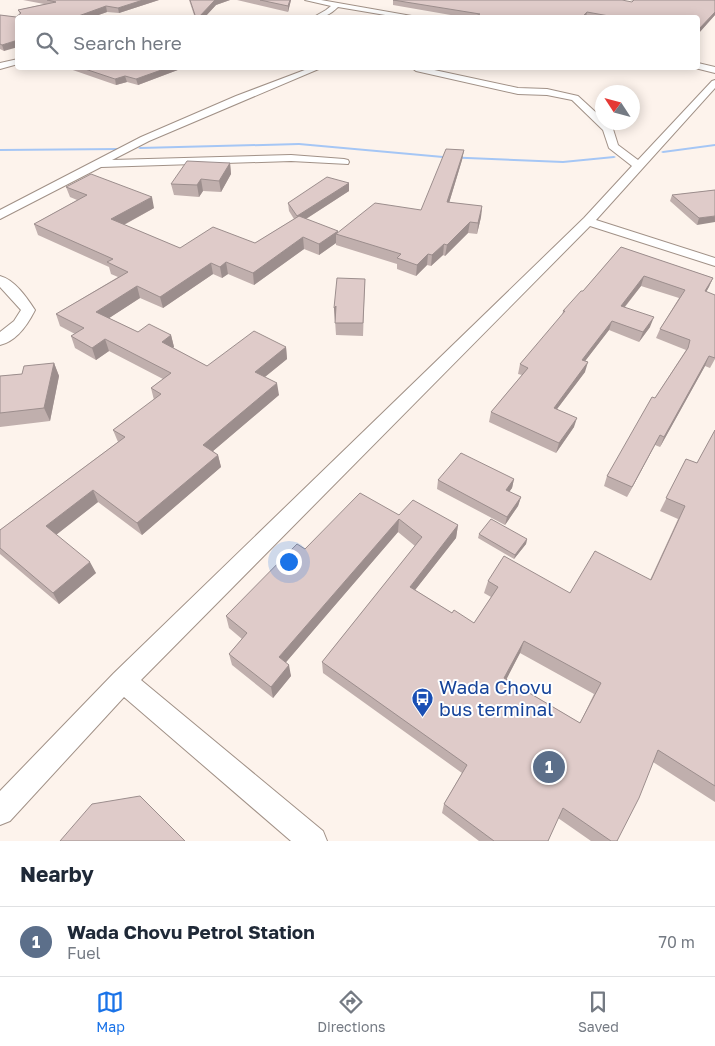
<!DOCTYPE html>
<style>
:root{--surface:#fff;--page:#f2f2f3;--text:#1f2937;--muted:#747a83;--line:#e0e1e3;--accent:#1a73e8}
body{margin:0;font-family:"Golos Text",sans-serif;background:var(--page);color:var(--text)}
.compass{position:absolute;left:595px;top:85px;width:45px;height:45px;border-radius:50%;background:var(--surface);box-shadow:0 2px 12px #0003;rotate:306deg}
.you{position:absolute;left:288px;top:561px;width:18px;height:18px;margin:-12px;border:4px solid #fff;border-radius:50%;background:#1a73e8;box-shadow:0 0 0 8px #1a73e833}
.badge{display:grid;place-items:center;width:32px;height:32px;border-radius:50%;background:var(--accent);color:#fff;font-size:16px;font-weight:700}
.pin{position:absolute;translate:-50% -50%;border:2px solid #fff;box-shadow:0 1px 5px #0006}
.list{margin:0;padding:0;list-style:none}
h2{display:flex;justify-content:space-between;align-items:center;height:65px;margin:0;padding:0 20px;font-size:21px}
h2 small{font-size:16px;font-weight:400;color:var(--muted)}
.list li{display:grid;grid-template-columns:32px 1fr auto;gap:15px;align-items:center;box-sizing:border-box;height:70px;padding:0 20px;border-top:1px solid var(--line)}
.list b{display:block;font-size:19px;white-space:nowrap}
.list p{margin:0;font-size:16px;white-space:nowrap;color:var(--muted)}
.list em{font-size:16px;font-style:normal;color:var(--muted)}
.icon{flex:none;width:28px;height:28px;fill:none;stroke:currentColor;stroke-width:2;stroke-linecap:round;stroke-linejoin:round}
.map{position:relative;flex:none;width:715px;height:841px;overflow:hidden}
.search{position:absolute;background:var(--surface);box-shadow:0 2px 12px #0003;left:15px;right:15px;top:15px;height:55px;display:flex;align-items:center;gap:12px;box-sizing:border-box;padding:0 18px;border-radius:5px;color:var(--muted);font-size:19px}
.sheet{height:135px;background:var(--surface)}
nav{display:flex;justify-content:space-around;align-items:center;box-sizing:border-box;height:70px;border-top:1px solid var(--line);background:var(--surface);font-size:14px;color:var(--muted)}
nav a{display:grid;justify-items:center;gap:2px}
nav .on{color:var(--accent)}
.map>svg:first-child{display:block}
</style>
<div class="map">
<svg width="715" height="841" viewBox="0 0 715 841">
<rect width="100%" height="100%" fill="#fdf3ec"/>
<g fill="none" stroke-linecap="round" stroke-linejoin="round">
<path fill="#a5c6f5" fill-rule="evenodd" d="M299 143 443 156 563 161 614 156 616 157 614 158 563 163 443 158 299 145 140 149 138 148 140 147Z
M715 144V146L663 153 661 152 663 151Z
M121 148V150H120L0 151V149Z"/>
<defs>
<path id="street" d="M305 0H321L423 18H403L338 7C330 15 323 18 312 18L326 10 331 6Z
M18 59V64L0 69V63Z
M698 63 715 67V73L695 68H698Z
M310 68H321L149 141 112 160 291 155 344 159 348 160 349 162 348 164 291 161 101 167 0 219V210L141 137 236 96Z
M412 68H425L518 88 547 89 578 96 602 118V122H607L613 129 618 145 638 160 712 81 715 80V88L596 220 715 258V266L590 226 141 680 323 831 327 841H291L124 697 10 821 0 825V791L114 673 584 218 632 166 609 148 603 130 572 100 547 95 518 94 416 71Z
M0 276C15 280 27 298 35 310 28 324 17 341 0 345V332L14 321 21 310 0 287Z"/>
</defs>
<use href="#street" stroke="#a19187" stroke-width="2"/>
<use href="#street" fill="#fff" fill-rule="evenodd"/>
</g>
<path fill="#c0afad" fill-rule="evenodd" d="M23 0H159L119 13 107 12 90 18H18L4 51 0 49V15L16 17 20 14 18 10 44 4Z
M189 0H230L216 5 204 18H195Z
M237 0H291L288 12Z
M393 0 632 2 633 1 630 0H715V15L698 34V18H468L393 5Z
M67 68H183L138 85 127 82 116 85Z
M464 150 462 160 449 203 482 206 481 217 477 234 468 233 445 256 443 255 431 266 427 265 416 276 397 269V264L336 245V243L319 255 304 249 254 285 228 274 222 278 213 274 163 308 140 298 109 318 138 332 171 335 174 347 173 348 207 366 286 347 287 359 265 377 279 395 213 451 218 455 221 467 142 535 98 502 56 535 96 573 59 604 0 554V530L118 442 113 430 154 400 151 388 163 379 109 351 96 360 75 348 71 336 75 334 60 326 56 314 118 277 111 274 109 267 38 235 34 224 77 200 70 197 66 187 154 208 124 225 180 248 255 243 294 219 289 211 288 203 349 183V191L306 219 338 233 421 210Z
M230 163 231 174 221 192 203 191 199 197 174 195 171 184Z
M715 190 697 225 670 201 672 195Z
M621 247 713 278 706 292 715 359 710 368 705 366 660 447 655 445 627 497 604 486 607 476 655 398 686 350 656 338 660 329 679 298 641 286 625 307 650 327 639 342 609 330 585 361V372L557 409 574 427 556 453 489 422 491 412 522 375 518 374 520 364 562 316 563 311 583 291Z
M365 279 363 336 336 335 335 320V321L334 308Z
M54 363 59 376 50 421 0 427V376L22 374Z
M715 430V802L653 762 617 841H591L558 818 548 841H479L442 813 444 804 462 773 323 673 322 662 415 546 398 532 286 662 291 676 273 698 232 665 229 654 242 639 229 628 226 616 305 549 399 515 458 525 456 538 415 590 452 613 474 623 491 597 484 593 488 581 570 593 650 580 678 519 660 511 686 459 697 463ZM520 653 594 694 580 723 506 679Z
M514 479 512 488 509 492 521 497 518 506 505 525 437 489 438 480Z
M479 534 527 539 526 544 514 559 478 538Z"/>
<path fill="#9c8e8d" d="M143 0H159L119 13 118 8Z
M215 0H230L216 5 204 18H198Z
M290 0H291L288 12V6Z
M106 6 107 12 90 18H73Z
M587 12 586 17 581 18Z
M715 12V15L698 34V30Z
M18 40V47L4 51 2 45Z
M167 68H183L138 85 136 79Z
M125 76 127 82 116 85 115 79Z
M464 150 462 160 446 213 447 202Z
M230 163 231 174 221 192 219 181Z
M201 179 203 191 199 197 197 185Z
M349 183V191L298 224 297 216Z
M152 197 154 208 114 230 111 219Z
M482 206 481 217 477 234 478 223Z
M715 216V222L697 225 699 218Z
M470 222 468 233 445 256 447 245Z
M338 231V234H336V243L319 255V244Z
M303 237 304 249 254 285 253 273Z
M444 244 443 255 431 266 432 255Z
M428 254 427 265 416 276 417 265Z
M226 262 228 274 222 278 220 267Z
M211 263 213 274 163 308 160 297Z
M644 276 641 286 618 315 621 306Z
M713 278 709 287 701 301 705 291Z
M137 286 140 298 100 324 96 312Z
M336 306 337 319 335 321 334 308Z
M654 317 650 327 639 342 643 332Z
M612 321 609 330 579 369 582 360Z
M171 335 174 347 164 354 162 342Z
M105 339 109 351 96 360 92 348Z
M286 347 287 359 256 384 255 372Z
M709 356 705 366 660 447 664 437Z
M588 362 585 372 551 417 554 408Z
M54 363 59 376 50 421 44 408Z
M277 383 279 395 206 457 203 445Z
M577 418 574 427 556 453 559 443Z
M660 435 655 445 627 497 632 487Z
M218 455 221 467 142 535 137 523Z
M514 479 512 488 504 499 506 490Z
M93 490 98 502 52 538 46 526Z
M521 497 518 506 505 525 507 517Z
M399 519 398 532 281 668 279 657Z
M458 525 456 538 408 599 410 587Z
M527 539 526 544 514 559 515 555Z
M90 562 96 573 59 604 53 593Z
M524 641 520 653 501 690 504 678Z
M289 665 291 676 273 698 271 687Z"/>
<path fill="#dfcbc9" stroke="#9c8e8d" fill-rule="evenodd" d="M47 0H143L118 8 106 6 73 18H18V40L2 45 0 44V15L16 17 21 13 18 10 56 2Z
M190 0H215L198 18H196Z
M260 0H290L288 6Z
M393 0H622L632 2 634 0H715V12L698 30V18H620L587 12 581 18H481L476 16 480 14Z
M82 68H167L136 79 125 76 115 79Z
M446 149 464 150 447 202 482 206 478 223 470 222 447 245 444 244 432 255 428 254 417 265 397 258 401 254 336 234 375 203 421 210Z
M187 161 230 163 219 181 201 179 197 185 171 184Z
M91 174 152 197 111 219 180 248 213 227 255 243 299 216 338 231 319 244 303 237 253 273 226 262 220 267 211 263 160 297 137 286 96 312 138 332 149 324 171 335 162 342 207 366 254 331 286 347 255 372 277 383 203 445 218 455 137 523 93 490 46 526 90 562 53 593 0 548V530L125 437 113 430 161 394 151 388 171 373 105 339 92 348 71 336 84 328 56 314 128 272 107 262 113 259 34 224 87 195 66 187Z
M327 177 349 183 297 216 288 203Z
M715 190V216L699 218 672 195Z
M621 247 713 278 705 291 715 295V358L709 356 664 437 660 435 632 487 607 476 652 397 655 398 688 348 690 340 660 329 685 290 644 276 621 306 654 317 643 332 612 321 582 360 588 362 554 408 577 418 559 443 491 412 528 368 520 364 565 311H563L581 291H583Z
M337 278 365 279 363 323H335L336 306 334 308Z
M54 363 44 408 0 413V376L22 374 24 366Z
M715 430V786L658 750 639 798 617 841H611L563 808 548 841H494L444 804 467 765 322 662 422 537 399 519 279 657 289 665 271 687 229 654 247 633 226 616 297 544 305 549 360 493 399 515 413 500 458 525 410 587 452 613 454 610 474 623 498 587 488 581 504 556 570 593 595 551 651 580 685 506 666 498 686 459 697 463ZM524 641 601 683 580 723 504 678Z
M461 453 514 479 506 490 521 497 507 517 438 480Z
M491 519 527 539 515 555 479 534Z
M140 796 185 841H60L92 804Z"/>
<defs>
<symbol id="bus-pin" viewBox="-11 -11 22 30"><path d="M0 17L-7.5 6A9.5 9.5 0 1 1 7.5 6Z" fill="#1a4fb4" stroke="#fff"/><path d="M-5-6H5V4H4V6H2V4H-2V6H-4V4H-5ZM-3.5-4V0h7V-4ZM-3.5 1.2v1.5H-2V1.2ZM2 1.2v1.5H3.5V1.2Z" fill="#fff"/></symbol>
</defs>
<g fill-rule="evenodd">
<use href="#bus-pin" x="410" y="686" width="25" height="34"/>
</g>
<g text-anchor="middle" stroke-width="4" stroke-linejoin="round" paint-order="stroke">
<g font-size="19" fill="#164399" stroke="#fff" text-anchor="start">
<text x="439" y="694">Wada Chovu<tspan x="439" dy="22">bus terminal</tspan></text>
</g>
</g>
</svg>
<svg class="compass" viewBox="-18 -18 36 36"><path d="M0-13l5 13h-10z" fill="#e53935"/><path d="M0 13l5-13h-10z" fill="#747a83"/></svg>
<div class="you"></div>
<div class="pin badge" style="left:549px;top:767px;background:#5c6f8a">1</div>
<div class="search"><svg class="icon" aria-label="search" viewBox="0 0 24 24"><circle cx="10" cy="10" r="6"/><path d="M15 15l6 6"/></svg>Search here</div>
</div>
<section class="sheet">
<h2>Nearby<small></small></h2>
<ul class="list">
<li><span class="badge" style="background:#5c6f8a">1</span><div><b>Wada Chovu Petrol Station</b><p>Fuel</p></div><em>70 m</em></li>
</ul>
</section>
<nav>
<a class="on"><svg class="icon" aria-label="map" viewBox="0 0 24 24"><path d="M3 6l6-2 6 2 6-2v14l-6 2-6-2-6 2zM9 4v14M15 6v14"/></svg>Map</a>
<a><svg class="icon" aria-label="directions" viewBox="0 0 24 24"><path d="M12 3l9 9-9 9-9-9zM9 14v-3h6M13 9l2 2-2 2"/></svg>Directions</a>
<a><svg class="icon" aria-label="saved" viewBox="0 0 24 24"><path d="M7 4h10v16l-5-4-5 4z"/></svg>Saved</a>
</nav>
